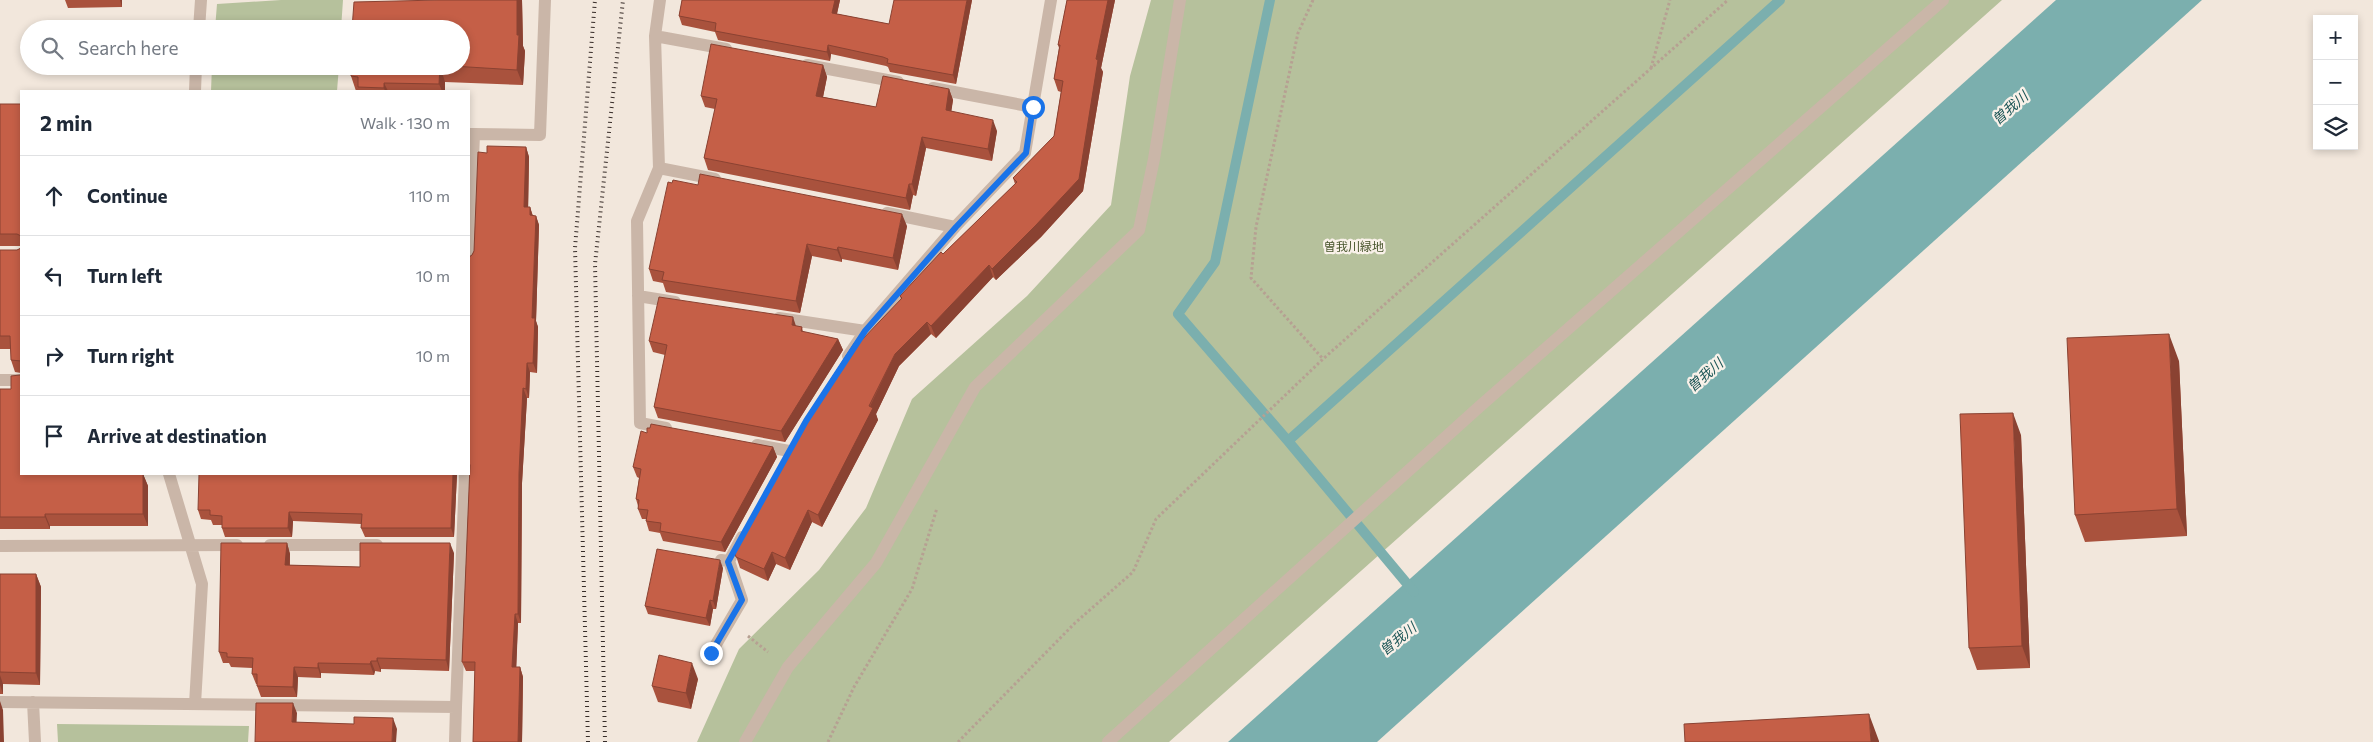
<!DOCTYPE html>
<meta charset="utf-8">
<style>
:root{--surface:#fff;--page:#f6f6f7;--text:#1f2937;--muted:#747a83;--line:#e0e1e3}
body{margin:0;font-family:Commissioner,"Noto Sans JP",sans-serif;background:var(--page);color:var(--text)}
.controls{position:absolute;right:15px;top:15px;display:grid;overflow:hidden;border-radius:0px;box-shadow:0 2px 8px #0003}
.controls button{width:45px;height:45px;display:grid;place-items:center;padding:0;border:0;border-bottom:1px solid var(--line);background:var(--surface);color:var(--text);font:25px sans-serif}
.stop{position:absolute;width:15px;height:15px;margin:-11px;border:4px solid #1a73e8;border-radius:50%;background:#fff}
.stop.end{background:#1a73e8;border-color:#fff;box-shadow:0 1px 5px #0008}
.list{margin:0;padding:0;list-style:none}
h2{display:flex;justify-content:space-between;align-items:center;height:65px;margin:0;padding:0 20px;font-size:21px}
h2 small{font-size:16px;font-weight:400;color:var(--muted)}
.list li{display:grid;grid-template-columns:32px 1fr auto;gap:15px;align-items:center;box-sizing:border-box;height:80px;padding:0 20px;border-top:1px solid var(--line)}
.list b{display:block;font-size:19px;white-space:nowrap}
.list em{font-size:16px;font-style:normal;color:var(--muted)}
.icon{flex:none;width:28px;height:28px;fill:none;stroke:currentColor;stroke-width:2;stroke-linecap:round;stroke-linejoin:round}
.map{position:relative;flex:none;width:2373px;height:742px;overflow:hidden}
.search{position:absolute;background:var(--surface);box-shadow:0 2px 8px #0003;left:20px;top:20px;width:450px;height:55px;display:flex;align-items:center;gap:12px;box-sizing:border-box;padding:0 18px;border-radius:28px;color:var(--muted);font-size:19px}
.panel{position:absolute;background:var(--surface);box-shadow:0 2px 8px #0003;left:20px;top:90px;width:450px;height:385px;border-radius:0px}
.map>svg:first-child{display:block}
</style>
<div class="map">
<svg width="2373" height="742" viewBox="0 0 2373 742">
<rect width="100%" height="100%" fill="#f2e7dc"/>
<path fill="#b6c19c" d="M281 0H343L341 29H215L217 4Z
M1151 0H2002L1169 742H697L739 649 819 570 866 508 912 399 1027 296 1111 205 1130 76Z
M212 66H339L337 91H211Z
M57 724 249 726 248 742H58Z"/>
<path fill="#7bafae" d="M2056 0H2202L1377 742H1228Z"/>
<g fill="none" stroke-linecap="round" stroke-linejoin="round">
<path stroke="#7bafae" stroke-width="10" d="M1270 0 1215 262 1178 314 1288 441 1780 0
M1288 441 1414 592"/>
<path stroke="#b6a092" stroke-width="3" stroke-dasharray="2.5 2.5" stroke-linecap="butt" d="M1313 0 1298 33 1256 227 1251 278 1323 359
M1651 68 1670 0
M748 636 768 652
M828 742 854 687 912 589 937 508
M958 742 1075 623 1133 572 1156 519 1323 359 1728 0"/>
<path stroke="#cab6a8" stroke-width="12" d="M745 742 788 667 876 563 975 387 1139 230 1154 159 1180 0
M1108 742 1479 407 1943 0"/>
<path stroke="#cab6a8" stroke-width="12" d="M660 0 655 36 659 168 637 221 640 423 666 428
M199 29 201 0
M655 36 726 49
M807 65 898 82
M933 88 1033 107
M195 91 196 66
M469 134H474L469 260
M474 134 540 135 545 0
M659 168 715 179
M887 213 955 227
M638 296 675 302
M779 318 865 331
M848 356 865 331 955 227 1025 153 1051 0
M0 380H21
M757 445 789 451
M169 474 202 584 195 704
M270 545H377
M0 546 237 545
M729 561 742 537
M711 653 742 600 729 561 721 560
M0 702 456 707 465 474
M33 702 35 742
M455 742 456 707"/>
<path stroke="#372c28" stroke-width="4" stroke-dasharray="1 4" stroke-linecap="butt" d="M588 742 575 248 595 0
M605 742 595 264 623 0"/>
</g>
<path fill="#a9523d" d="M65 0H122V7L68 8Z
M439 0H522L523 46 525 51 523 85 445 82V91H356L351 76V66H461Z
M682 0H840L837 14 889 24 972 0 956 84 890 72 888 67 886 66 831 54 830 61 718 40 715 32 682 25 679 16Z
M1067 0H1115L1101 68 1103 72 1083 191 1041 237 996 280 993 277 936 338 931 334 899 366 876 414 878 420 822 527 812 522 790 570 776 564 768 581 740 568 734 550 901 299 900 296 1015 184 1013 178 1054 136 1061 92 1058 91 1054 79 1059 48 1058 45Z
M823 65 827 77 823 97 876 107 949 89 953 100 951 111 997 131 992 161 926 148 916 196 913 195 910 210 708 170 704 158 715 109 705 107 701 96Z
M0 104H21V246H0Z
M526 147 529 157 528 207H530L533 216H536L539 225 536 321 538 327 537 373 530 372 529 398H527L522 483 521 623H518L516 667H520L523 677 522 742H473L475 671H466L462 662 470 467H469V257L472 255 474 251 487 153Z
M907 226 898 270 842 259V262L812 256 800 313 666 292 663 283 653 281 649 269Z
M21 248V373L15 372 11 360V349H0V250H17Z
M796 326 802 327 803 332 838 339 843 350 785 442 658 418 654 407 665 355 653 352 649 341Z
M2179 361 2187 536 2085 542 2075 515Z
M0 389 21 474H143L148 486V526H50V529H0Z
M647 433 773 447 777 457 725 552 663 541 660 533 649 531 646 521V519H642L638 509V506L636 499 639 478 637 477 633 467Z
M2021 435 2030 668 1977 670 1969 648Z
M457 474 454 537H365L361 528V524L293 521 292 537H225L222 528V525H213L211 520 201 519 198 510Z
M287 543 290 554V565L360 567 454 553 449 671 381 669V672L375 671 374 675 321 673V678L298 677 297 697H261L257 686V684H256L252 674V668L231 667 229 663H223L219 652Z
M723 568 716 609H713L710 626 648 614 645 606Z
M0 574H36L41 587 40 685 3 684V694H0Z
M698 679 691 709 658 702 652 686Z"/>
<path fill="#8a4232" d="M120 0H122V7Z
M517 0H522L523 46 525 51 523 85 517 70Z
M835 0H840L835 22 832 13Z
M967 0H972L956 84 953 75Z
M1108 0H1115L1101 68 1103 72 1083 191 1041 237 996 280 992 269 1096 59Z
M828 45 831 54 830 61 827 52Z
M823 65 827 77 821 107 816 96Z
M440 66 445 82V91H442L439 84Z
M384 83 388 91H385L384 88Z
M949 89 953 100 950 121 946 110Z
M993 120 997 131 992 161 988 149Z
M922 137 926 148 916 196 912 184Z
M526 147 529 157 528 216 524 207Z
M909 184 913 195 910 210 906 198Z
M530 207 533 217 530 215Z
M902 214 907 226 898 270 893 258Z
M536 216 539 225 536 321 538 327 537 373 533 363 532 318Z
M807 244 812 256 800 313 796 301Z
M838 247 842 259V262L837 250Z
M989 265 993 277 936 338 931 326Z
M793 317 797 329 792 325Z
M927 322 931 334 899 366 876 414 878 420 822 527 818 515 895 354Z
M2169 334 2179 361 2187 536 2177 509Z
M838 339 843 350 785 442 781 431Z
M527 363 530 372 529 398 526 389Z
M523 388 527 398 522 483 521 623 518 614 519 473Z
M2013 413 2021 435 2030 668 2022 646Z
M773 447 777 457 725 552 721 542Z
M143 474 148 486V526L143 514Z
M453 474H457L454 537 451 528Z
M808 510 812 522 790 570 785 558Z
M289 512 293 521 292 537 288 528Z
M45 514 50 526V529L45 517Z
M287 543 290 554 289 575 285 565Z
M450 543 454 553 449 671 446 660Z
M772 552 776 564 768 581 764 569Z
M720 560 723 568 716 609 713 601Z
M36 574 41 587 40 685 36 673Z
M710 600 713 609 710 626 706 618Z
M515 614 518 623 516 677 512 667Z
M377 658 381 669V672L377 661Z
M371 661 375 671 374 675 370 664Z
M318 663 321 673V678L318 668Z
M692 663 698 679 691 709 686 693Z
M294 667 298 677 297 697 293 687Z
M520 667 523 677 522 742H518Z
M0 675 3 684V694L0 685Z
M0 701 3 710 4 742H0Z
M293 703 297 713 296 733 292 722Z
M1869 714 1879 741V742H1871Z
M393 718 397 729 396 742H392Z"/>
<path fill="#c55f47" stroke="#8a4232" d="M439 0H517V35H519L517 70 452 66H461V29H352L354 2Z
M682 0H835L832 13 889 24 894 0H967L953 75 887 63 888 59 883 57 828 45 827 52 715 31 716 23 679 16Z
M1067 0H1108L1096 59 1098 60 1079 179 1036 225 992 269 989 265 931 326 927 322 895 354 869 406 873 408 818 515 808 510 785 558 772 552 764 569 736 557 734 550 809 413 855 342 859 343 902 298 900 296 941 252 943 254 1017 182 1013 178 1054 136 1063 81 1054 79 1060 45H1058Z
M711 44 823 65 816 96 876 107 883 76 949 89 946 110 993 120 988 149 922 137 912 184H909L906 198 704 158 717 99 701 96Z
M351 66H440L439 84 384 83V88L358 87V77L351 76Z
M0 104H21V236L17 234H0Z
M487 146 526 147 524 207H530V215L536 216 532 318H535L533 363H527L526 389 523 388 519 473 518 614H515L512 667H520L518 742H473L475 662H462L470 465 469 463V257L472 255 474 251 478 152 487 153Z
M700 174 902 214 893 258 838 247 837 250 807 244 796 301 662 280 664 272 649 269 668 182 672 183 673 180 698 185Z
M21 248V361L11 360 10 336H0V250H17Z
M659 297 793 317 792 325 802 327 801 331 838 339 781 431 654 407 667 345 649 341Z
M2169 334 2177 509 2075 515 2067 338Z
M21 374V474H143V514H45V517H0V389H11V376L20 375Z
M2013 413 2022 646 1969 648 1960 414Z
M651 424 773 447 721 542 660 531 661 523 646 521 648 510 638 509 639 500 636 499 641 469 633 467 641 431 647 433V428H650Z
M199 474H453L451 528H361L362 514 289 512 288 528H222V516L210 515V510H198Z
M221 543H287L285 565 360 567V543H450L446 660 377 658V661H371L370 664 318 663V668L294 667 293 687 257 686V674H252L253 658 227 657V653L219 652Z
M657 549 720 560 713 601 710 600 706 618 645 606Z
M0 574H36V673L0 672Z
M659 655 692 663 686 693 652 686Z
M256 703H293L292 722 354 724V717L393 718 392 742H255Z
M1869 714 1871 742H1685L1684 724Z"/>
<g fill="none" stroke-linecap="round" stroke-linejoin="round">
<path stroke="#1a73e8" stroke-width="6" d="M711 653 742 600 728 562 806 421 865 331 956 227 1026 153 1033 107"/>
</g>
<g text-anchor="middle" stroke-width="4.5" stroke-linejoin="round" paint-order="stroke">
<g font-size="12" fill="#48552c" stroke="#f9f1e9">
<text x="1354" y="251">曽我川緑地</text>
</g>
<g font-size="14" font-style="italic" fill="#1e5758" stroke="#f9f1e9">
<text transform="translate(2010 108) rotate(-41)" y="5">曽我川</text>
<text transform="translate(1705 375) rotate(-41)" y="5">曽我川</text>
<text transform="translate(1398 639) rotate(-39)" y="5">曽我川</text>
</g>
</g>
</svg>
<div class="controls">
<button>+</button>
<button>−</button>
<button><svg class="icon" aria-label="layers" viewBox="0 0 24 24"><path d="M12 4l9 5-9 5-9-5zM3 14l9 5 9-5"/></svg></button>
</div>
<div class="stop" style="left:1033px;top:107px"></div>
<div class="stop end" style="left:711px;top:653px"></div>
<div class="search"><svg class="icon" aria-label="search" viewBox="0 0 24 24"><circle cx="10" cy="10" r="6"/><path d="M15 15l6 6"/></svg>Search here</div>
<section class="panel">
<h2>2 min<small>Walk · 130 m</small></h2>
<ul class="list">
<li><svg class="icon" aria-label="ahead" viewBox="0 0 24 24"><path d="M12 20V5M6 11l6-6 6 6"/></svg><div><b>Continue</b></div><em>110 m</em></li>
<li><svg class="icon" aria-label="left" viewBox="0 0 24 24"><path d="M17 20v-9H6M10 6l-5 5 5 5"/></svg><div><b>Turn left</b></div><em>10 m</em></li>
<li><svg class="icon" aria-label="right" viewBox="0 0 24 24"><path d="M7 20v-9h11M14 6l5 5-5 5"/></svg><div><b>Turn right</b></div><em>10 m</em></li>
<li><svg class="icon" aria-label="arrive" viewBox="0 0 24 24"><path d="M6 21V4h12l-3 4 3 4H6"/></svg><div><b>Arrive at destination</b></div></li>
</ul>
</section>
</div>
